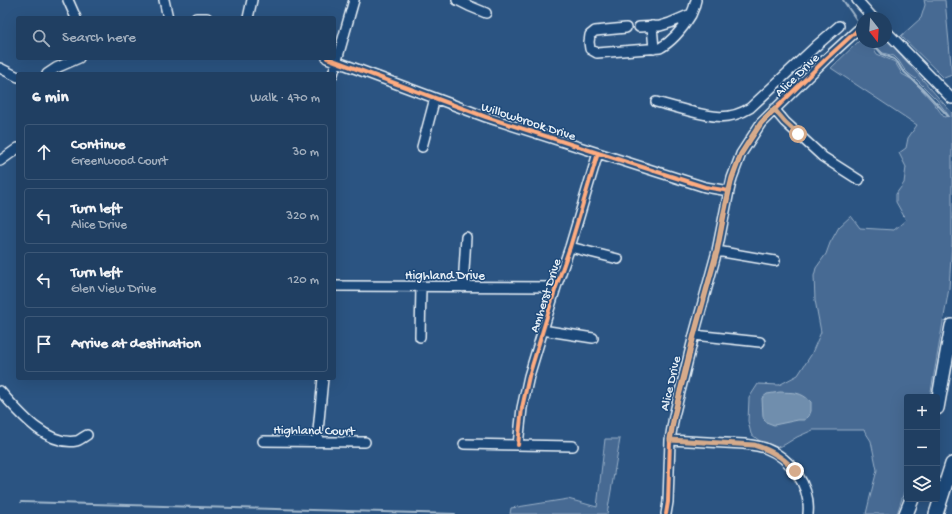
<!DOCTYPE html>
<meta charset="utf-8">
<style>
:root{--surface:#203f62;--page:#2d4a6b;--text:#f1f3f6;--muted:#a2afbe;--line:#3d5877}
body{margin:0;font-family:"Gochi Hand",sans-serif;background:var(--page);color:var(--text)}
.controls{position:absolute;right:12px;bottom:12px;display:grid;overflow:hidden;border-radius:4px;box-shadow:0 4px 16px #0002}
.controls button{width:36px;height:36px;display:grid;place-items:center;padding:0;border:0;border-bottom:1px solid var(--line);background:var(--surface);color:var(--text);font:20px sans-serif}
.compass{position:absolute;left:856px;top:12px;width:36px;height:36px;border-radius:50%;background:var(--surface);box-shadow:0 4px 16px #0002;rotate:163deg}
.stop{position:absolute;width:12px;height:12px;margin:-9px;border:3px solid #d6ab8b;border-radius:50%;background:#fff}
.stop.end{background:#d6ab8b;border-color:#fff;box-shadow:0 1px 4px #0008}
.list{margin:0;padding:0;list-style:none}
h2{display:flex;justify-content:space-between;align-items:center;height:52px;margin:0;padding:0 16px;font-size:17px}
h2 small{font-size:13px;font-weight:400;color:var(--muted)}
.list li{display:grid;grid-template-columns:26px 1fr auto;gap:12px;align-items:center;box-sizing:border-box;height:56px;margin:0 8px 8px;padding:0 8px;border:1px solid var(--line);border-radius:4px}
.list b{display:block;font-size:15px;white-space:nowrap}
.list p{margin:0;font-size:13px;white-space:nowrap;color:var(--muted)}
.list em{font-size:13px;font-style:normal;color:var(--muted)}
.icon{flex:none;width:22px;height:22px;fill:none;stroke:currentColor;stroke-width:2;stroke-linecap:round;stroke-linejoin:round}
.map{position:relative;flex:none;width:952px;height:514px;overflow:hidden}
.search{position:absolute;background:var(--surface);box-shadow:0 4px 16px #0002;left:16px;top:16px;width:320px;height:44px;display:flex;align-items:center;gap:10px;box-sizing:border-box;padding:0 14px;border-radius:4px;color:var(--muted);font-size:15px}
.panel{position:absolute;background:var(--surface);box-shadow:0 4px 16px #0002;left:16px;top:72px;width:320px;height:308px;border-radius:4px}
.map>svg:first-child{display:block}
</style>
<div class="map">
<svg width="952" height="514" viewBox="0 0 952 514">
<rect width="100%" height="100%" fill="#2b5482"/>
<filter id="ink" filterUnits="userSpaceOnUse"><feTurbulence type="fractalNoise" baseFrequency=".025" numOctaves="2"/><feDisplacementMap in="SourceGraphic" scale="8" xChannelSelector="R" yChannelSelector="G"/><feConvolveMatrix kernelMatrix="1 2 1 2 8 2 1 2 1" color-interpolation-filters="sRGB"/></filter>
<g filter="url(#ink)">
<path fill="#476b93" stroke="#98aec6" d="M924 0H945L952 75 944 78 901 36 921 18 925 5Z
M862 38V42H870L877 54 895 62 902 74 911 79 921 89 933 102 944 117 949 116 937 100 916 79 909 74 904 69 899 61 894 56 883 53 876 46 874 42H886V38L952 113V243L949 288 930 397H907V483L897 514H866L870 497 877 470 871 441 864 430H813L797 437 784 445 777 447 761 442 751 434 748 421 749 398 758 384 779 385 798 375 811 355 821 332 815 300 814 276 816 268 826 254 830 243 839 227 851 216 860 228 894 230 906 220 896 202V194L904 183 906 167 899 153 906 148 908 138 917 125 831 68Z
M605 439H620L607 514H510L511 508 568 499 597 507Z"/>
<path fill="#708ead" stroke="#a0b6cb" d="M780 392C793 393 801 391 811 402V411L809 416 805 420H798L774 425 766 422 763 417 762 398 767 394Z"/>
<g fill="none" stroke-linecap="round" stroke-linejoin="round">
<path stroke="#a0b6cb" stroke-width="2" d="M843 0 856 19
M872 42 875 46 882 54 894 59 898 63 902 70 922 88 948 116
M21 502 455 514"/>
<defs>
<path id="minor" d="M68 0 76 18
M164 0 168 18
M457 0 469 6 486 13
M857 0 873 18
M196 18H207
M248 18 252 0
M652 26 654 49
M639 27 660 26 670 23 691 14
M626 28 595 31 590 35 589 42 590 49 597 53 660 48C673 41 683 28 691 15 693 11 695 5 696 0
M886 31 952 99
M327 58 486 117 598 153 705 187 729 191
M0 68 18 77
M47 74 56 68 79 58
M333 74 354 0
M656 102C667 105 678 108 689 111 712 117 729 121 750 108L816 46 839 26
M774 109 785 122 823 157 859 180
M422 147 435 98
M0 161 18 148
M570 247 618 259
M717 251 775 261
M334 286 556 287
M463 287 466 237
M542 330 593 338
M694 335 760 342
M420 337 421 287
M0 391C18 411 46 446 76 441 79 441 83 437 87 435
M670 440 744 444C751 445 759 446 765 448 791 458 811 486 808 514
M263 441 365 442
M317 442 323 378
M464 444 573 446
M518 445 522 408 529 376 556 287 570 247 598 153
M666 514 668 502 670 440 674 416 694 335 717 251 729 191 732 178 741 154 761 123 827 58 862 26"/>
<path id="highway" d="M937 408 952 326
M906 514 912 499
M936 514 952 464"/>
</defs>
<use href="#minor" stroke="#e8f1f8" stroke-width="12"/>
<use href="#highway" stroke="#e8f1f8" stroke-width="16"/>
<use href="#minor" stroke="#1f4a7a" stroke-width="9"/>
<use href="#highway" stroke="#1f4a7a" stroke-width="13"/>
<defs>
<path id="cycleway" d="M327 58 486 117 598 153 705 187 729 191
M518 445 522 408 529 376 556 287 570 247 598 153
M666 514 668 502 670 440 674 416 694 335 717 251 729 191 732 178 741 154 761 123 827 58 862 26"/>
</defs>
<use href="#cycleway" stroke="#1f4a7a" stroke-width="6"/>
<use href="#cycleway" stroke="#ffac80" stroke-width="4"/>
</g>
</g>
<g fill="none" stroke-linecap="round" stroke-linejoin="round" filter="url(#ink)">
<path stroke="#d6ab8b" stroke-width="5" d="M795 471C784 457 770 450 754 445L670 440 674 416 694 335 717 251 724 212 732 178 741 154 751 138 761 123 774 109 785 122 798 134"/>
</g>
<g text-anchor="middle" stroke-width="3" stroke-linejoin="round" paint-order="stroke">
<g font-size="13" fill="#e8f1f8" stroke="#1f4a7a">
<text transform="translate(796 74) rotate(-44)" y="5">Alice Drive</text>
<text transform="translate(529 120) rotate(18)" y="5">Willowbrook Drive</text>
<text x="445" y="279">Highland Drive</text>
<text transform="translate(544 295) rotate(-72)" y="5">Amherst Drive</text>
<text transform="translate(669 383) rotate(-77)" y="5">Alice Drive</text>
<text transform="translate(314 429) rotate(1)" y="5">Highland Court</text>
</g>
</g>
</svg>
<div class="controls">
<button>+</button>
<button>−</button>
<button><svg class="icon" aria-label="layers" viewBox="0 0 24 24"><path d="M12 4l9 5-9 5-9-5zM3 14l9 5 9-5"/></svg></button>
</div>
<svg class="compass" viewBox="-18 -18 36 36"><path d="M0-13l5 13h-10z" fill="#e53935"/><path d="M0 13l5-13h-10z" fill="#a2afbe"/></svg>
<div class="stop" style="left:798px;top:134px"></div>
<div class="stop end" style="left:795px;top:471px"></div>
<div class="search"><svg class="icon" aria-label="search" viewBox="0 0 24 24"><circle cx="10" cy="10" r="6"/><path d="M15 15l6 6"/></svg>Search here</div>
<section class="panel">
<h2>6 min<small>Walk · 470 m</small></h2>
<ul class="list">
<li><svg class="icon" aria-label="ahead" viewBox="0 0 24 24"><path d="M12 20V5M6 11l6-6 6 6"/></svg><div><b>Continue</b><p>Greenwood Court</p></div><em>30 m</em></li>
<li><svg class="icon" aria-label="left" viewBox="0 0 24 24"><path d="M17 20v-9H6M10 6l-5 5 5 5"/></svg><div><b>Turn left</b><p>Alice Drive</p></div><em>320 m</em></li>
<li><svg class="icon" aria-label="left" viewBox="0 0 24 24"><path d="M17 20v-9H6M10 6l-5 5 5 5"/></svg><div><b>Turn left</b><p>Glen View Drive</p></div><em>120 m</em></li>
<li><svg class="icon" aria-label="arrive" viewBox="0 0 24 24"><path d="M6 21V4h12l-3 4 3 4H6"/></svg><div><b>Arrive at destination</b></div></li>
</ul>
</section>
</div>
